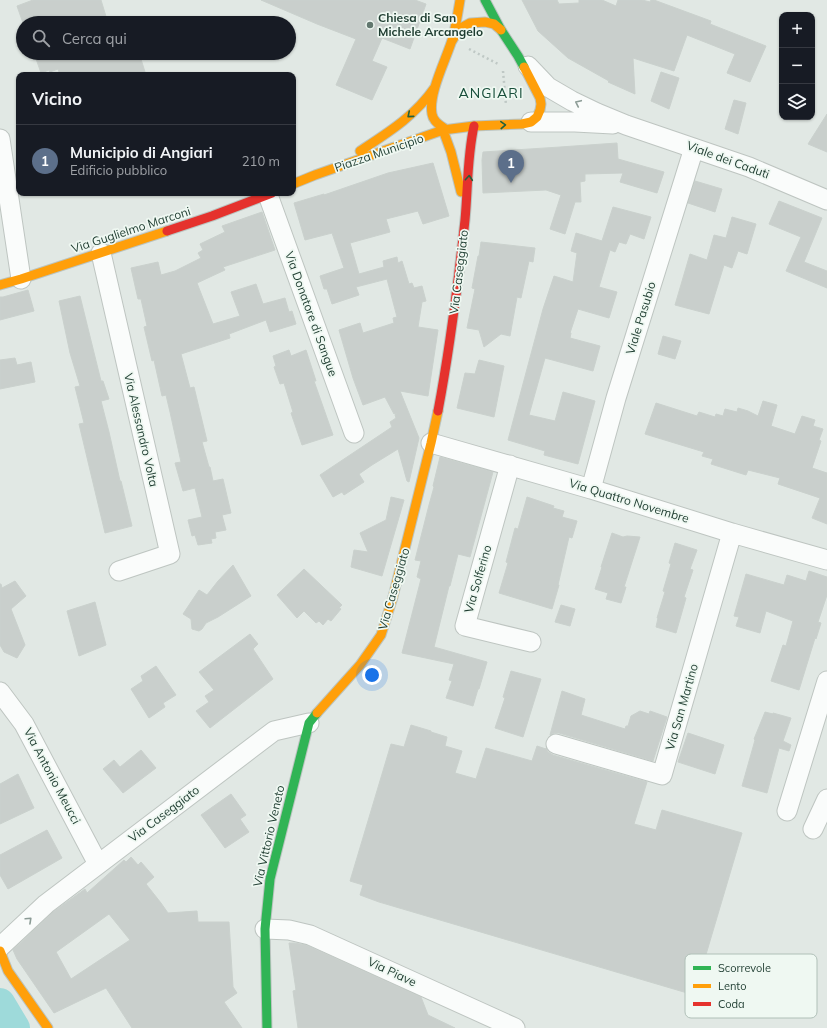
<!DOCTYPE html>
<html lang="it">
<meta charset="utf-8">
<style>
:root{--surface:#171b24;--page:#242831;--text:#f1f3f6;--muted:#9ea1a6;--line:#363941;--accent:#b45309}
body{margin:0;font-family:Mulish,sans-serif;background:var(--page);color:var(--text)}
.controls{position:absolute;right:12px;top:12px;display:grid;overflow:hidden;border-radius:8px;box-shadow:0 1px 3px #0004}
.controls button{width:36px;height:36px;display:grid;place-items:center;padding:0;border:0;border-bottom:1px solid var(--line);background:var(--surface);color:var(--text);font:20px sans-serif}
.you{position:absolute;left:372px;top:675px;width:14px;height:14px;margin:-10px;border:3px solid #fff;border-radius:50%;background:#1a73e8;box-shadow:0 0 0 6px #1a73e833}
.badge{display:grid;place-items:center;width:26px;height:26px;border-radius:50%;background:var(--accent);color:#fff;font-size:13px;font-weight:700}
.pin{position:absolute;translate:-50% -33px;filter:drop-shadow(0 1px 2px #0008)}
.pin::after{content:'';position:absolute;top:21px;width:14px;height:12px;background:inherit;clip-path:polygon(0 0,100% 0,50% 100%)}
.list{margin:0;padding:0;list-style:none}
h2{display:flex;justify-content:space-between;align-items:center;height:52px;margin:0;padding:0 16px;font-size:17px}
h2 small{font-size:13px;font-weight:400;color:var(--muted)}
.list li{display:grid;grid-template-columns:26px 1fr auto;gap:12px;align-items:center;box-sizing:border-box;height:72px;padding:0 16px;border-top:1px solid var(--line)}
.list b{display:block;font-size:15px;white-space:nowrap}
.list p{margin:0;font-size:13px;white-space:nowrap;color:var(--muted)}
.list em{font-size:13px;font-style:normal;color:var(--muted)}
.icon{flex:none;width:22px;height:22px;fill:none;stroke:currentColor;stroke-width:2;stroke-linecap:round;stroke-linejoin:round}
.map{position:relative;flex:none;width:827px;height:1028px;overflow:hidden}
.search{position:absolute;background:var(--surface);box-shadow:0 1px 3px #0004;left:16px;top:16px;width:280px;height:44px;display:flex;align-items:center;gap:10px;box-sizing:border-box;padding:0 14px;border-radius:22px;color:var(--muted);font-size:15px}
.panel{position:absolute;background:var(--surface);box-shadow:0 1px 3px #0004;left:16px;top:72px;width:280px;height:124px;border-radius:8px}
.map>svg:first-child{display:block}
</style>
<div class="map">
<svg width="827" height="1028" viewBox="0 0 827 1028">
<rect width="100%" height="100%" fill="#e1e8e4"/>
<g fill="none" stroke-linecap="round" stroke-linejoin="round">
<path stroke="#9edada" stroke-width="30" d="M0 1003 15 1028"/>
</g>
<path fill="#c9cfcc" stroke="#cad1cd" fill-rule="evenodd" d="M33 0H101L108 23H23L17 6Z
M261 0H415L426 4 410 49 382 38 372 61 387 67 372 100 336 85 356 39 317 24Z
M522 0H557L559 4 579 3V0H602L616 6 618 0H642L650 2 651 0H654L711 21 710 24 766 46 750 82 727 73 735 54 687 35 674 71 633 58 635 94 608 82 609 81 568 58 538 31Z
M34 53H139L146 75H60L58 69 50 72 49 70 41 73Z
M661 72 679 78 669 109 651 101Z
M734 100 746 103 738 134 725 129Z
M827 114V152L808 144Z
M617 143 618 159 664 172 657 193 620 182 623 173 585 174V181L580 182 581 202H575L565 234 550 229 561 195 546 190 483 193 482 160 483 152 560 147Z
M433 163 449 216 423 224 418 211 386 219 390 232 350 243 359 274 384 267 383 261 397 257 398 263 402 261 409 284 412 283 414 288 422 286 426 301 422 302 418 327 438 330 428 396 400 391 419 438 409 482 407 481 398 449 372 465 359 474 364 482 344 495 342 492 333 497 320 475 392 427 390 422 396 418 395 415 397 413 394 414 385 397 363 405 353 378 339 330 360 323 363 333 394 323 393 318 397 317 387 279 356 287 359 295 332 304 327 289H324L320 276 344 268 332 233 305 240 294 203 324 194V195L388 173Z
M695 181 722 189 715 212 688 203Z
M779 201 822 218 804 262 827 271V288L786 271 801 237 769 224Z
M613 207 651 217 644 239 630 234 626 244 619 242 615 252 610 250 599 287 617 292 609 318 578 309 570 333H571L570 338 600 346 593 371 545 358 529 415 555 421 563 392 595 401 578 464 544 455 545 451 508 440 543 309 554 276 573 282 577 253 571 251 576 233 602 241Z
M262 212 275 250 223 267 225 270 197 283 213 324 240 316 231 292 256 284 263 304 285 298 289 312 292 311 296 324 270 332 266 320 229 334 230 338 181 354 190 388 194 387 207 441 202 442 209 467H210L213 481 223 479 231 513 222 515 226 530 215 532 216 538 211 539 212 543 198 545 195 535 192 536 188 520 202 517 195 488 183 491 175 463 181 462 170 412 166 395 162 396 154 360 152 361 144 327 147 326 141 299H138L131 268 158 262 161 275 175 271 201 258 198 253 203 250 200 244 225 232 222 226Z
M732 217 756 224 747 254 738 251 732 268 724 265 709 314 675 305 690 254 707 260 714 235 726 238Z
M481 242 535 248 533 262 529 261 521 298 517 297 510 336 501 334 484 347 479 330 467 328 475 289 472 288 478 256H479Z
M28 290 34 311 0 320V297H3Z
M80 296 101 381H103L109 399 101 401 109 432 120 481H121L132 526 105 533 79 424 84 423 75 387 80 386 70 353 59 301Z
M663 336 681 341 675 359 658 354Z
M289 350 291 356 306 350 316 381H314L333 435 302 445 291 413 293 412 284 383 280 384 274 367 276 366 273 356Z
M15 358 17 365 31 362 35 382 0 389V360Z
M479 360 504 366 494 417 457 408 465 373 475 374Z
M763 401 777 405 771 426 795 434 802 416 815 420 813 426 823 429 819 440 821 441 812 468 827 473V524L812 518 820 498 778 484 780 478 748 470 746 475 711 464 713 459 702 456 704 452 645 434 656 403 697 416 699 412 715 417 716 414 723 416 725 409 737 412 738 408 748 411 758 416Z
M440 457 493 472 470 557 458 554 450 586H449L434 647 487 662 479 689H478L473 706 446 698 452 681 449 680 454 664 402 653 421 579 417 577 421 561 415 560 429 505 434 487 433 486Z
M391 497 404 500 382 576 351 567 354 550 368 552 360 533 386 520Z
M527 497 554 506 553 508 564 511 562 517 577 521 572 538 569 537 558 585H559L552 609 499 593 508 563 506 562 515 528 518 529Z
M612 533 623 537 627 536 640 537 624 587H626L621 603 606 599 608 593 595 589 602 567H601Z
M675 543 697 550 690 569 693 570 684 597 686 598 676 633 656 627 658 618H657L665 592 663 591 671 564 669 563Z
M233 565 251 596 218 617 206 623 202 629 199 631 192 629 191 619 183 614 199 590 207 595 218 581Z
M304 569 342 605 339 608 341 609 331 621 328 619 323 625 319 621 316 623 304 611 297 618 277 595Z
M809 571 827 577V595L818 622 821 623 816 639 815 638 799 690 771 681 783 645 786 646 793 621 766 611 760 633 736 626 739 617 734 616 746 574 784 585 787 575 806 581Z
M15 581 26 596 11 609 25 645 17 658 4 652 0 645V584H1L2 588Z
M95 602 106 645 79 656 67 611Z
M561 605 575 609 570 626 555 622Z
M250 634 258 644 253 649 273 679 210 728 196 711 209 702 205 696 214 690 199 672Z
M156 666 176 695 163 703 165 707 149 718 131 689 143 681 141 676Z
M511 671 541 679 523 737 495 728 505 698 503 697Z
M562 691 585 699 581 715 625 729 626 726H628L631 716 640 711 649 714 650 711 667 717 653 761 559 733H554L550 735Z
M765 712 773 714V713L791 718 783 741 791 745 789 751 779 748 767 793 742 786 755 740 754 739Z
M411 725 431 731V732L447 737 445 746 462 751 455 773 476 779 486 748 532 761 537 746 546 749V748L548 752 553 755 647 782 634 824 656 830 662 810 742 833 694 995 379 902 360 895 363 885 350 881 391 744 404 747Z
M688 733 724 745 715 774 678 762Z
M141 750 156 768 123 793 103 769 114 760 120 767Z
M18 774 34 808 0 824V784Z
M231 794 246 815 240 819 249 832 225 848 201 815Z
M47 830 62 858 8 889 0 875V855Z
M131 857 138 865 141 862 154 877 146 884 161 903 168 913 197 911 198 922H229L233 987 237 993 224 1002 242 1028H132L106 988 54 1013 17 959 13 950 53 912 85 889 87 893 124 860 126 862ZM109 914 130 940 71 979 56 952Z
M289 943H294L306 945 421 997 428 1015 455 1028H298L293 991 296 990Z"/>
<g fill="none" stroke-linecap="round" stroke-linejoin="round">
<defs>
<path id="street" d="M528 66 548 87 572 101 597 113 626 125 749 167 827 200
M531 122H575L613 124
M0 139 21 279
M268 195 354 433
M101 253 170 554 119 571
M431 443 591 489 732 533 827 560
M510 465 465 626 531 642
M591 489 616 398 694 148
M0 692 24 724 98 864
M556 744 662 775 732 533
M787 811 827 681
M813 829 827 799
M265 929 289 930 310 935 515 1028
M0 947 46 904 274 731 309 723"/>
<path id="fast" d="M485 0 501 30 518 56 524 67
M267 1028 265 929 270 879 309 723 317 713"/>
<path id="slow" d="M460 0C458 12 456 25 453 37 447 58 428 93 432 114 433 121 439 125 444 128L443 130 451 152 461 192
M452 41 459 29 470 23 485 22 494 24 501 30
M360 151C389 132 415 116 435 87
M293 184 315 175 443 130 474 126 522 124 531 122 537 117 540 110 541 104 540 98 524 67
M0 285 21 279 167 231
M317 713 360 665 381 635 393 597 431 443 438 411
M0 951 8 971 48 1028"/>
<path id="jam" d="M167 231 212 216 272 193
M438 411C450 348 458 284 465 220 468 189 467 157 474 126"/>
</defs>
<use href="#street" stroke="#bec5c1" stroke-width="21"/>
<use href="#fast" stroke="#bbc4c0" stroke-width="11"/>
<use href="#slow" stroke="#bbc4c0" stroke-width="11"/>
<use href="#jam" stroke="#bbc4c0" stroke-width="11"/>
<path stroke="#bfc8c5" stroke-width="2.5" stroke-dasharray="2 3" stroke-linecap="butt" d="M469 49 500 65
M503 71 506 105"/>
<use href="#street" stroke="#fafcfb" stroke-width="19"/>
<use href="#fast" stroke="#30b455" stroke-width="9"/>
<use href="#slow" stroke="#ff9f0a" stroke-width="9"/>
<use href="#jam" stroke="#e5322d" stroke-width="9"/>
</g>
<defs><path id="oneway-chevron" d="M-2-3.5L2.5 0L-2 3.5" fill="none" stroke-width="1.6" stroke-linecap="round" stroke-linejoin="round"/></defs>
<g stroke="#8c9c96">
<use href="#oneway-chevron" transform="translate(578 103) rotate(-155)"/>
<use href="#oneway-chevron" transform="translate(29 920) rotate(-43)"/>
</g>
<g stroke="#23603b">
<use href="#oneway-chevron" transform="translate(410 115) rotate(140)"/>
<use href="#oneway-chevron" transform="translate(503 125) rotate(-3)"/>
<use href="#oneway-chevron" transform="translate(469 178) rotate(-85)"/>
</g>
<circle fill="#62786f" stroke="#eff8f2" stroke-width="1.5" cx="370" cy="25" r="4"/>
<g text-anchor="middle" stroke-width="3.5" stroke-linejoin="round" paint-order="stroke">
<g font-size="12" font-weight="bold" fill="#1e3c30" stroke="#eff8f2" text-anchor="start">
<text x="378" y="22">Chiesa di San<tspan x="378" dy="14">Michele Arcangelo</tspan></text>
</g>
<g font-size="12" fill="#1e3c30" stroke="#eff8f2">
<text transform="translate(379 153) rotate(-19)" y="4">Piazza Municipio</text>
<text transform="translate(728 160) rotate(20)" y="4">Viale dei Caduti</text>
<text transform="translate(131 230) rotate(-18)" y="4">Via Guglielmo Marconi</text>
<text transform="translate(459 272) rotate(-83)" y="4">Via Caseggiato</text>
<text transform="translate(311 314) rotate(70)" y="4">Via Donatore di Sangue</text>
<text transform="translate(641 318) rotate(-73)" y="4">Viale Pasubio</text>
<text transform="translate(141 430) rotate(77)" y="4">Via Alessandro Volta</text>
<text transform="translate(629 501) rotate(17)" y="4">Via Quattro Novembre</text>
<text transform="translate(478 579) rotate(-74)" y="4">Via Solferino</text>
<text transform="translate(394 589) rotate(-74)" y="4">Via Caseggiato</text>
<text transform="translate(682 707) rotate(-74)" y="4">Via San Martino</text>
<text transform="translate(52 776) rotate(62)" y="4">Via Antonio Meucci</text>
<text transform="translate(164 814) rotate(-37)" y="4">Via Caseggiato</text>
<text transform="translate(269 836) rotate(-77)" y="4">Via Vittorio Veneto</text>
<text transform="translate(392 972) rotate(25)" y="4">Via Piave</text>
</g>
<g font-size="14" letter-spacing="1" fill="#194f3b" stroke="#eff8f2">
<text x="491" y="98">ANGIARI</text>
</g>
</g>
<rect x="685" y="954" width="132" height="64" rx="6" fill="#eff8f2" stroke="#b0c0b8" stroke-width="1"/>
<rect x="693" y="966" width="18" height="4" fill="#30b455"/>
<rect x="693" y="984" width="18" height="4" fill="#ff9f0a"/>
<rect x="693" y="1002" width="18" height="4" fill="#e5322d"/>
<g font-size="11" fill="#1e3c30">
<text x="718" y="972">Scorrevole</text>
<text x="718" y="990">Lento</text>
<text x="718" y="1008">Coda</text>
</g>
</svg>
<div class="controls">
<button>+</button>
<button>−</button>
<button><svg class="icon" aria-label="layers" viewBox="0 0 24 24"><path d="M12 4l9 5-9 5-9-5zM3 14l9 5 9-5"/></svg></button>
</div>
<div class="you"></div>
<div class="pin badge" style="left:511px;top:183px;background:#5c6f8a">1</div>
<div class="search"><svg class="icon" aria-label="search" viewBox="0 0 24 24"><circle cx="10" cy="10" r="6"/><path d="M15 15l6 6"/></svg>Cerca qui</div>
<section class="panel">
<h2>Vicino<small></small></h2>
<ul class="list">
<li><span class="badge" style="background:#5c6f8a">1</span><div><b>Municipio di Angiari</b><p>Edificio pubblico</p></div><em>210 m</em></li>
</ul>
</section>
</div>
